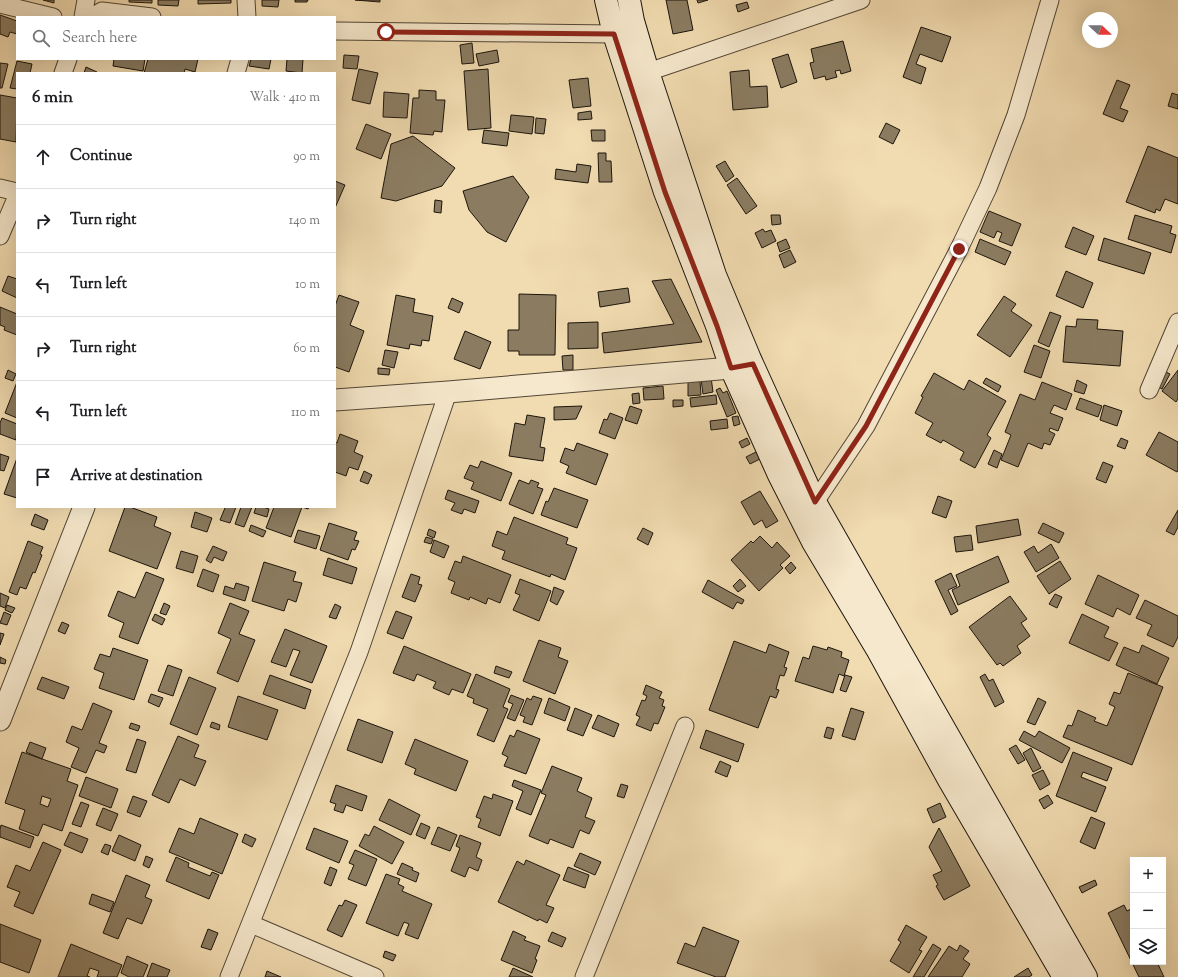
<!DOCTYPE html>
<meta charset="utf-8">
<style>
:root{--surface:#fff;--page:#f2f2f2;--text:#202124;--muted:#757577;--line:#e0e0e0}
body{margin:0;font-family:"Sorts Mill Goudy",serif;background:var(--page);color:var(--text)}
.controls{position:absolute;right:12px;bottom:12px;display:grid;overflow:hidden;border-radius:0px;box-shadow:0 4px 16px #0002}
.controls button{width:36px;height:36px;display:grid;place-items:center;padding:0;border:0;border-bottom:1px solid var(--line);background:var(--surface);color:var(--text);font:20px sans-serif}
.compass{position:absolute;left:1082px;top:12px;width:36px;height:36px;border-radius:50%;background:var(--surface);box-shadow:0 4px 16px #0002;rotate:112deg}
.stop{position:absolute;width:12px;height:12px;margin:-9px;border:3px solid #8f2418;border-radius:50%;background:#fff}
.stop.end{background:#8f2418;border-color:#fff;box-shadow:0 1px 4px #0008}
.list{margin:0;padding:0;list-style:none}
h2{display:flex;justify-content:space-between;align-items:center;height:52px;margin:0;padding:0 16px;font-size:17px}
h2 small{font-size:13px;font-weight:400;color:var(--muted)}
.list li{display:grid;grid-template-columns:26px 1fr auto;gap:12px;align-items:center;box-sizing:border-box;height:64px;padding:0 16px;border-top:1px solid var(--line)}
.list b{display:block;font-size:15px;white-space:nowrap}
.list em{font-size:13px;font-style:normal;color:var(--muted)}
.icon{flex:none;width:22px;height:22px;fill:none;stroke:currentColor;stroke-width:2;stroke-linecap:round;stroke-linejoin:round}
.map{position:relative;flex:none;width:1178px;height:977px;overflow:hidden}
.search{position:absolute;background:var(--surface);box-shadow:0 4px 16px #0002;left:16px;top:16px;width:320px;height:44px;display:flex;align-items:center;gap:10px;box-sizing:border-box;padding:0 14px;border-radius:0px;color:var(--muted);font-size:15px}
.panel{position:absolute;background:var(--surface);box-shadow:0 4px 16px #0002;left:16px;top:72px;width:320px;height:436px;border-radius:0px}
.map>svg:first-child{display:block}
</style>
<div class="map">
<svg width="1178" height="977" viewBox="0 0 1178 977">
<rect width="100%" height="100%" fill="#f1dbb0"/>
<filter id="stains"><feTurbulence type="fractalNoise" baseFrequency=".005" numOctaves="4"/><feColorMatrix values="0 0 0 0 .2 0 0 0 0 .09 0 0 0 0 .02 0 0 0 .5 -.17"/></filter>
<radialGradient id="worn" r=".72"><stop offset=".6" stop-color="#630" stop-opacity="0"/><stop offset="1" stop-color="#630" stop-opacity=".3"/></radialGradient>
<path fill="#8b7c61" stroke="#1c150c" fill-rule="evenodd" d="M43 0H54V3Z
M129 0H152V3L129 2Z
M158 0H179L178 6 158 5Z
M198 0H231V3L198 4Z
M262 0H279L278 7 262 6Z
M295 0H308L307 2H295Z
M355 0H380V2Z
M666 0H687L693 30 673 34Z
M697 0H708L698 3Z
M747 2 749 8 738 12 736 5Z
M0 15 17 21V34L10 32 8 37 0 34Z
M921 27 951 37 942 62 920 54 916 64 926 68 921 84 903 77Z
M843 41 851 71 841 74 840 70 835 71 837 77 826 80 825 76 814 79 810 63 814 62 811 49Z
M472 43 474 63 462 64 460 45Z
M497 50 499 62 479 66 476 54Z
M788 54 797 82 781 88 772 59Z
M344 55 359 56 357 69 343 68Z
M114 59H145L143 71 113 66Z
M148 59H198L195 72 185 69 184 73H144Z
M251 59H271L269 69 249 66Z
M287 59H303L302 73 286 71Z
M17 61 32 64 30 73H17V89L10 88Z
M0 63 8 64 2 88H0Z
M86 67 97 72V73H84Z
M359 69 378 73 370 104 352 100Z
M488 69 491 128 468 130 464 71Z
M749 70 750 87 767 86 768 107 733 110 730 72Z
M588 78 591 106 573 108 569 80Z
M1117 80 1130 85 1120 108 1128 111 1123 122 1103 114Z
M419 90 436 91V100H445L442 132 434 131 433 135 410 133 413 98H419Z
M384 92 409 94 407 118 383 117Z
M1172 93 1178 95V109L1168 106Z
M0 95 17 98 16 142 0 139Z
M591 111 592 119 578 120V113Z
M511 115 534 117 532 134 509 131Z
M536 118 546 119 544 134 535 133Z
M886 123 900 130 893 144 879 137Z
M366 124 391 134 381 159 356 149Z
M484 130 509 133 507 146 482 143Z
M591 130H605V141H592Z
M413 136 455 168 442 186 396 201 381 198 391 144Z
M1148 146 1178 158V204L1165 199 1160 211 1156 209 1155 213 1126 202Z
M598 153H606V161H611L612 182H599Z
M725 161 734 176 726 182 716 166Z
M577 164 591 166 588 183 555 179 556 169 576 172Z
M513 176 529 197 506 242 487 232 469 210 463 191Z
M737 178 757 206 746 214 727 185Z
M335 181 345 185 335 208Z
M435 200 442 201 441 213 434 212Z
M989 211 1021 224 1012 246 999 241 1002 233 997 231 994 238 980 232Z
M771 215H780L781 224 772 225Z
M1135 215 1172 226 1170 233 1176 235 1171 253 1128 239Z
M1073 227 1094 236 1086 255 1065 247Z
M763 229 765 232 771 230 776 241 762 248 755 233Z
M1104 238 1151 253 1144 274 1098 260Z
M786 239 790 248 780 252 777 243Z
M980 239 1011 252 1005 265 975 252Z
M790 250 796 262 784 268 779 255Z
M1066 271 1093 283 1083 308 1056 296Z
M8 276 17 279V298L2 291Z
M671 279 702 342 604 353 602 333 674 324 652 281Z
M628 288 630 302 600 307 598 292Z
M519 294 556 295 555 355H519V351H508V330H519Z
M339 295 359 302 350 325 364 331 349 372 335 367V306Z
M396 295 415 299 413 312 433 316 429 341 422 340 421 346 410 344 409 349 387 345Z
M1004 296 1016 304 1011 311 1032 325 1010 357 977 335Z
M452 298 463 303 459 313 448 308Z
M0 307 17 314V335L4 330 5 327 0 325Z
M1050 312 1061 316 1049 347 1038 342Z
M1077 319 1098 320 1097 329 1123 331 1120 366 1063 362 1066 326 1076 327Z
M598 322V348L568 349V323Z
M465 331 491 342 480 369 454 359Z
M1034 345 1050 351 1041 378 1024 372Z
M385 350 398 352 394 368 382 365Z
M573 355V370H563L562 356Z
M378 368 390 369 389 375 378 374Z
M8 370 16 374 13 381 5 378Z
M1162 370 1170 374 1162 389 1155 385Z
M1178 370V399L1176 402 1162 391Z
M934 373 964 390 969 380 1006 401 987 435 991 438 975 468 960 460 964 452 943 440 941 443 926 435 933 423 915 413 923 397 921 396Z
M711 377 713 392 703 394 701 379Z
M986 378 1001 386 998 392 983 383Z
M1077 380 1087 385 1084 394 1074 391Z
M700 381 701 395 688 396V382Z
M17 382V418L5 413Z
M1042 382 1072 394 1066 410 1054 405 1050 413 1063 418 1058 431 1050 428 1049 431 1055 434 1050 445 1044 443 1042 449 1028 443 1018 467 1001 460 1011 435 1005 432 1020 394 1035 400Z
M663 386 664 399 644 400 643 388Z
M720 388 723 393 727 391 736 413 727 417 716 390Z
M639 393 640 403 633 404 632 394Z
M716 395 717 404 691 407 690 398Z
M1080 398 1102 406 1098 417 1076 409Z
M673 400H683V406L673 407Z
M1104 405 1122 411 1117 426 1100 420Z
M582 406 576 419 554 420V407Z
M630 406 642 410 637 424 625 420Z
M610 413 623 418 615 439 599 433 604 419 607 420Z
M527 415 545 418 540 447 545 448 543 461 509 456 515 423 525 425Z
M738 416 740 424 734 426 732 417Z
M2 418 17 424 16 440 0 434V423Z
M727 419 728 428 711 430 710 421Z
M1159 432 1178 442V470L1177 472 1146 455Z
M340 434 358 441 354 452 363 456 358 470 349 467 346 476 335 472V442L337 443Z
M747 438 750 444 742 448 739 442Z
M1121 438 1128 441 1125 449 1117 446Z
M577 443 608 454 596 485 566 473 569 466 560 462 565 448 574 451Z
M994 450 1002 454 997 468 988 464Z
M756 452 760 459 750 464 746 457Z
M0 454 9 457 4 471 0 470Z
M17 458V498L4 494Z
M481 461 512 473 501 501 471 489 474 482 464 478 470 465 478 468Z
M1103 462 1113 466 1106 483 1096 479Z
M364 471 372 475 368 484 360 481Z
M519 480 529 484 531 480 539 483 537 487 543 489 533 514 509 504Z
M554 488 588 500 577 528 541 515 546 501 548 502Z
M448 490 479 501 475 513 464 509 462 514 451 510 455 503 445 499Z
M760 491 778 521 766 528 762 520 754 525 741 502Z
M938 496 952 501 946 518 932 513Z
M125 507H130L157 517 154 526 171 533 157 569 109 551Z
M223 507H236L230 523 220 520 225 508Z
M241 507H252L244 527 235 524Z
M256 507H263L269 509 267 517 254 513Z
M274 507H309L308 509 302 507 291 537 266 528Z
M1178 510V527L1174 535 1166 531Z
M195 512 212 518 207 532 191 527Z
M35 514 48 520 44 530 31 525Z
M514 517 568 538 566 544 577 548 565 580 551 574 550 577 502 559 505 551 492 546 497 531 507 535Z
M1018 519 1021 535 978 543 976 526Z
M329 523 357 532 354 540 359 541 355 550 352 549 348 560 320 550Z
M1043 523 1064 533 1059 543 1038 533Z
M251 525 266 531 263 537 249 531Z
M643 528 653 533 648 545 637 539Z
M429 529 436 532 434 538 427 535Z
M298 530 320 536 316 549 294 542Z
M971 535 973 550 956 552 954 537Z
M760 536 772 548 777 542 790 556 780 565 783 568 759 591 731 560 751 541 753 543Z
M426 537 433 539 431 544 424 542Z
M434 540 449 546 444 558 430 552Z
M28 541 43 547 40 554 42 555 35 573 33 572 26 589 20 587 17 595 9 592Z
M1051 544 1059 558 1036 572 1024 552 1034 546 1038 553Z
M213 546 227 552 223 561 214 557 211 563 206 560Z
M181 551 198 556 193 573 176 568Z
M463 556 511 575 500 603 488 598 486 604 470 597 469 600 451 593 455 582 448 579 455 561 461 563Z
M998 556 1009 582 958 605 952 590 960 586 956 575Z
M328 558 357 568 352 584 323 575Z
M1060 561 1071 579 1049 594 1037 576Z
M264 562 296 572 293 581 302 583 296 602 288 599 284 611 252 601Z
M791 562 796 568 790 574 785 568Z
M203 569 219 575 213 592 197 586Z
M146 572 164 579 138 644 119 637 124 623 108 616 118 591 135 598Z
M951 573 957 586 948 590 958 611 951 615 935 581Z
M411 574 420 577 418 584 422 585 415 602 402 597Z
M1098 575 1139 595 1130 615 1117 608 1113 617 1085 604Z
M520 579 551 591 539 621 513 610 520 595 515 593Z
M740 579 746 586 738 592 733 586Z
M708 580 744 600 742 604 737 602 733 609 702 592Z
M236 583 249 587 245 601 223 594 225 586 234 589Z
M554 587 564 591 557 605 550 601Z
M0 593 9 597 5 608 0 606Z
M1055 594 1062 597 1057 608 1049 604Z
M1010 596 1027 619 1021 623 1030 636 1017 646 1021 653 1003 666 1000 663 997 665 969 627Z
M1145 600 1178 616V637L1173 647 1147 635 1152 625 1136 618Z
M164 603 170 606 166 615 160 613Z
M230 603 249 611 239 634 255 640 238 682 217 673 231 639 218 633Z
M335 604 341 607 336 619 329 617Z
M7 605 15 608 12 613 5 610Z
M396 611 412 617 403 639 387 633Z
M4 612 11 615 7 625 0 623Z
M155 614 165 619 162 625 152 620Z
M1082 614 1109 627 1104 637 1118 643 1109 661 1069 643Z
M62 622 69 625 65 634 58 631Z
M285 629 327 646 312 683 290 675 300 651 293 649 286 667 271 662Z
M0 633 4 634 0 645Z
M539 640 561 648 558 657 568 661 555 694 523 681Z
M734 641 766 653 769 644 789 652 784 667 787 668 784 676 780 675 776 689 779 690 776 698 770 696 758 728 709 710Z
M1142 645 1169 658 1157 684 1116 665 1124 647 1139 653Z
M404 646 471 674 463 693 452 689 449 695 433 688 436 682 417 674 414 681 393 673Z
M813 646 827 650 828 647 842 652 841 657 849 660 844 676 839 674 833 693 795 681 803 657 809 659Z
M113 648 148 660 134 700 99 688 104 673 94 669 100 654 110 657Z
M0 657 6 660 5 664 0 663Z
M168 665 182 670 173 696 158 691Z
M496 666 512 672 509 678 494 673Z
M1128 673 1163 687 1132 765 1063 737 1068 725 1072 726 1078 710 1096 718 1094 721 1107 726 1115 707 1109 704 1114 692 1120 694Z
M476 674 510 689 503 707 508 709 494 742 477 735 488 709 473 703 474 699 467 696Z
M985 674 989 681 993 679 1004 702 995 707 980 677Z
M270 675 311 690 305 709 263 694Z
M845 675 852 677 846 692 840 690Z
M42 677 69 687 64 699 37 689Z
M189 677 216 688 197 735 170 724Z
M646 685 662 692 659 698 664 700 662 706 665 707 658 724 654 723 651 731 636 725 640 717 636 715 642 700 645 701 647 696 643 694Z
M151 694 163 698 159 707 148 702Z
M511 695 524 700 515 721 507 718 513 704 508 702Z
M238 696 278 710 267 740 228 727Z
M533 696 542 699 532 725 523 722 525 717 520 715 527 698 531 700Z
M549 698 570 707 565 721 544 713Z
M1038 698 1046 702 1035 725 1027 722Z
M93 703 112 711 99 743 107 746 104 753 96 750 86 773 71 767 79 748 66 742 72 726 82 730Z
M575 708 592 715 583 736 567 730Z
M851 708 864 712 855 740 842 736Z
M598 715 619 724 614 737 592 728Z
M358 719 393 732 382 763 347 750Z
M212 722 220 725 219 730 210 727Z
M131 723 140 726 138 731 129 728Z
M827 727 834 729 831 739 824 737Z
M517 730 540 739 526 774 504 766 508 757 502 754 510 735 514 737Z
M706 730 744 744 738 762 700 748Z
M1024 731 1035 737 1039 731 1070 748 1062 763 1019 740Z
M178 736 199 745 194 757 206 761 195 786 180 779 169 803 152 795Z
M137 739 146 742 136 773 126 770Z
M415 739 468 761 456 791 414 774 416 769 405 764Z
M30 742 46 748 42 759 26 752Z
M1016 745 1025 760 1018 764 1009 749Z
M1031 748 1041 768 1033 772 1023 753Z
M22 752 71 769 67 781 78 785 62 831 43 824 38 836 19 829 25 810 5 803ZM42 796 51 799 48 807 40 804Z
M1073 752 1112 768 1107 781 1083 772 1081 777 1106 787 1096 812 1056 796Z
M720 761 731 766 727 777 715 772Z
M552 766 582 778 577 791 592 798 585 817 595 821 589 834 580 830 573 848 550 839 548 844 529 836 546 795 541 793Z
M1043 770 1050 784 1040 790 1032 775Z
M86 777 118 789 111 808 79 796Z
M514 780 541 790 531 815 516 809 523 791 512 786Z
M621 784 628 786 624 798 617 796Z
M336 785 367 796 362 811 346 805 343 813 334 810 336 804 330 802Z
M493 794 513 801 500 836 478 827 481 819 476 817 484 796 492 799Z
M1048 795 1053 803 1044 809 1039 800Z
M133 796 147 801 140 817 127 812Z
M389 799 420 815 411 835 379 820Z
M81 802 89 805 81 827 72 824Z
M940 803 946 817 933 823 927 809Z
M103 808 118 814 111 831 96 825Z
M1091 817 1105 823 1095 849 1080 842Z
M200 818 238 834 222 874 169 852 179 828 194 834Z
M421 823 430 827 425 839 416 835Z
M1 825 34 837 30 848 0 837V829Z
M374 826 404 842 392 864 359 846 365 834 369 836Z
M438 827 457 835 450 851 431 844Z
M314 828 348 841 339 863 306 849Z
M939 828 970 886 944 900 936 886 938 885 933 875 942 871 929 847Z
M70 832 88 839 82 853 64 845Z
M245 834 256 839 252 847 242 842Z
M119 835 141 845 135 861 112 851Z
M460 835 481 843 476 857 482 860 478 871 469 867 465 877 451 871 460 848 456 846Z
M43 842 61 850 33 914 14 906 20 892 7 887 16 865 30 871Z
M105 844 111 846 108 855 101 852Z
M355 850 377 859 366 886 348 879 354 865 349 863Z
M580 853 601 862 595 875 574 866Z
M146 856 153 859 149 868 143 865Z
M176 857 189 863 188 867 210 876 212 872 219 875 209 899 166 881Z
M526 860 560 875 546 905 554 908 547 923 539 919 538 921 498 902 517 861 524 865Z
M402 863 413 868 412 870 419 873 416 882 397 874Z
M330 867 337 870 331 886 324 883Z
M568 867 589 875 585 888 563 880Z
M386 874 400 879 398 884 404 887 402 891 432 904 418 939 405 934 409 924 404 922 398 936 366 923Z
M126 875 150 885 145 897 152 900 142 924 127 918 118 939 103 933Z
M1095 880 1097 885 1082 893 1079 887Z
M92 894 114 902 110 912 89 904Z
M345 900 357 905 342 937 327 930 339 905 342 906Z
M1124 905 1127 911 1131 909 1133 912V962H1157L1164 977H1139L1108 913Z
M0 924 41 940 29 973 0 962Z
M906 925 927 937 919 950 922 951 909 973 890 961 901 942 898 940Z
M703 927 739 941 725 977H716L677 963 685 943 695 947Z
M208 929 218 933 211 950 201 947Z
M513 931 526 937 524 940 540 946 535 959 537 960 532 973 501 960Z
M552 932 566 938 562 947 548 941Z
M71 944 122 965 117 977H97L99 971 90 968 87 976 90 977H58Z
M933 944 941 949 924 977H913Z
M960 945 969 951 963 959 970 964 962 977H928L949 946 957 951Z
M385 951 396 955 393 961 383 957Z
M127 956 148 965 143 977H129L121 973Z
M152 963 170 970 167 977H147Z
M513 968 533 977H509Z
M1028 968 1032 975 1029 977H1014Z
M267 971 281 977H265Z"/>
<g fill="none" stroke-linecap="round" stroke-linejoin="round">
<defs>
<path id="minor" d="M246 0 247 17
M0 4 53 17
M83 17 86 0
M92 17 102 11 152 17
M335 31 614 34
M648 72 861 0
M63 73 68 59
M236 73 240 59
M0 188 17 192
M0 236 17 196
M1149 390 1178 322
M815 502 866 426 959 249 988 188 1016 115 1050 0
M251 924 375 977
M229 977 359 652 448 392
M584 977 685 726"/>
<path id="tertiary" d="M335 400 448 392 731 368 749 364
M0 720 84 507"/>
<path id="secondary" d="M606 0 614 34 665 192 717 326 731 368 779 475 813 542 877 649 949 780 1064 977
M629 0 633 21 648 72 715 275 750 359 815 502 1086 977"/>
</defs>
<use href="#minor" stroke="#514635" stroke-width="19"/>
<use href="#tertiary" stroke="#514635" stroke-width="23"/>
<use href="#secondary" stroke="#1c150c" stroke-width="24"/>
<use href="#minor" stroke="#f6e8cc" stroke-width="17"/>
<use href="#tertiary" stroke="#f6e8cc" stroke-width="21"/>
<use href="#secondary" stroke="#f6e8cc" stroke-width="22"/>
</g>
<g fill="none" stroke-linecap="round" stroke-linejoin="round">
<path stroke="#8f2418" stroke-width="5" d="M386 32 614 34 665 192 717 326 731 368 753 364 815 502 866 426 959 249"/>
</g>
<rect width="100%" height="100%" filter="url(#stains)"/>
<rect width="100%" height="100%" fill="url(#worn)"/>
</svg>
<div class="controls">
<button>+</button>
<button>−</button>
<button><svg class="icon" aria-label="layers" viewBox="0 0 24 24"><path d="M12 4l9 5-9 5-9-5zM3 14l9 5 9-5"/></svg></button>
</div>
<svg class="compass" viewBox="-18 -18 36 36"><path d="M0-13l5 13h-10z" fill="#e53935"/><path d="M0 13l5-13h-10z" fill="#757577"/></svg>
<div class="stop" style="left:386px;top:32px"></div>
<div class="stop end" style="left:959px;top:249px"></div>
<div class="search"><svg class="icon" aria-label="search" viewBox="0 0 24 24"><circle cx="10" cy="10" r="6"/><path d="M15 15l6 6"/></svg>Search here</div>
<section class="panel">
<h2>6 min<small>Walk · 410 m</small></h2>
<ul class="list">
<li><svg class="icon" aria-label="ahead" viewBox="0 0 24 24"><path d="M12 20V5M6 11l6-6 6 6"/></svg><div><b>Continue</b></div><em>90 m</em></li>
<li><svg class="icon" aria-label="right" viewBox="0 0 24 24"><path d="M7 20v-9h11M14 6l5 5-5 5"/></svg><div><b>Turn right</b></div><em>140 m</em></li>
<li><svg class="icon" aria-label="left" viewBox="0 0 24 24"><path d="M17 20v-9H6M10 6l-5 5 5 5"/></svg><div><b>Turn left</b></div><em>10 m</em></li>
<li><svg class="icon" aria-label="right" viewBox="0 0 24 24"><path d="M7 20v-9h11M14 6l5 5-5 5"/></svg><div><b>Turn right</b></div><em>60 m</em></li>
<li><svg class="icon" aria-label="left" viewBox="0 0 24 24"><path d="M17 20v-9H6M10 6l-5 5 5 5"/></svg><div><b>Turn left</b></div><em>110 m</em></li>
<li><svg class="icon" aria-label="arrive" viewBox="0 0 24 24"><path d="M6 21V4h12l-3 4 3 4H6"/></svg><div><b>Arrive at destination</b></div></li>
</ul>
</section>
</div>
